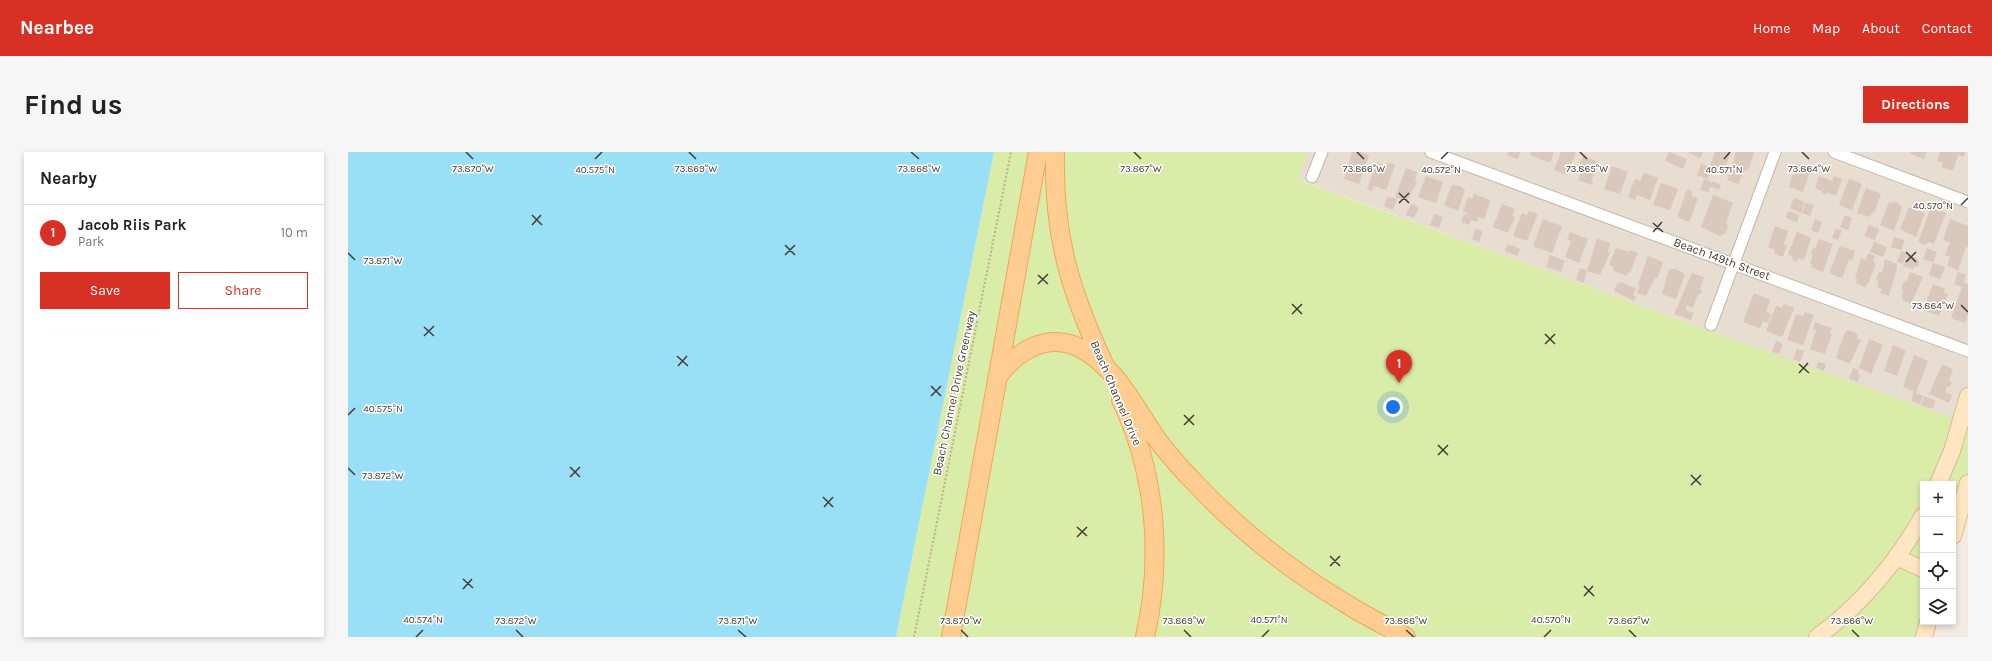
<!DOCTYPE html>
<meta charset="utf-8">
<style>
:root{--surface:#fff;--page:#f6f6f6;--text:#222;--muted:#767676;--line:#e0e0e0;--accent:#d93025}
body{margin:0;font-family:Karla,sans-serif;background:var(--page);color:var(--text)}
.controls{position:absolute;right:12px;bottom:12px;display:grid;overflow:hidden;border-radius:0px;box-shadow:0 2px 6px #0003}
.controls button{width:36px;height:36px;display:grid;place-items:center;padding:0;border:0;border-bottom:1px solid var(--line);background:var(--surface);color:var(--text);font:20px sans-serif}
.you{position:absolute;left:1045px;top:255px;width:14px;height:14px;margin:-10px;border:3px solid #fff;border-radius:50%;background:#1a73e8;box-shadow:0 0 0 6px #1a73e833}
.badge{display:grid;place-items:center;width:26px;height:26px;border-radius:50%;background:var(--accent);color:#fff;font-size:13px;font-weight:700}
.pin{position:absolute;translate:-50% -33px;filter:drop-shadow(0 1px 2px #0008)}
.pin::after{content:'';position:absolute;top:21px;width:14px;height:12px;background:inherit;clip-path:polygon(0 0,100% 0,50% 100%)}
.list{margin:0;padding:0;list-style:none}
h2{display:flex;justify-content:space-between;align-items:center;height:52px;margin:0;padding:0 16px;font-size:17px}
h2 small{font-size:13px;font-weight:400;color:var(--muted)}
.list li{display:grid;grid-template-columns:26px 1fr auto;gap:12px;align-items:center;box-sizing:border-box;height:56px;padding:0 16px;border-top:1px solid var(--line)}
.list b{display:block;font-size:15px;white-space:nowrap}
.list p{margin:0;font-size:13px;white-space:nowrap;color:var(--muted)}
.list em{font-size:13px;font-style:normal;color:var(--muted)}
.actions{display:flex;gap:8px;padding:12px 16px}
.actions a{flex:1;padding:9px 0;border:1px solid var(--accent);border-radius:0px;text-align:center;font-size:14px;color:var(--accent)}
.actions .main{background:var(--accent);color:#fff}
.icon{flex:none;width:22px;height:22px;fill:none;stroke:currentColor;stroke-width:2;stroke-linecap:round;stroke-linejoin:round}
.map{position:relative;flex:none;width:1620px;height:485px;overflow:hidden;border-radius:0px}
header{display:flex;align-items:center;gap:24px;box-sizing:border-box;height:56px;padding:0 20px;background:var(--accent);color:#fff}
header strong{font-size:19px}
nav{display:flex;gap:22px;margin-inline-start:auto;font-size:14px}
.intro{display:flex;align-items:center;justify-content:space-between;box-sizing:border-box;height:96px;padding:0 24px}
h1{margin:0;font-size:28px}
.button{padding:10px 18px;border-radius:0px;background:var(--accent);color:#fff;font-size:14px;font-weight:700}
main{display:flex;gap:24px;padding:0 24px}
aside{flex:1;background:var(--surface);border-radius:0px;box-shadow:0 2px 6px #0003}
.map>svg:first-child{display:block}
</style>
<header>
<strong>Nearbee</strong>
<nav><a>Home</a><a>Map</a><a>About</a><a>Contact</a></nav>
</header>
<div class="intro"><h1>Find us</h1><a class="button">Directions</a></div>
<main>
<aside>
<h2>Nearby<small></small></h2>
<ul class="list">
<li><span class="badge">1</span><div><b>Jacob Riis Park</b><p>Park</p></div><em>10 m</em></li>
</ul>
<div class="actions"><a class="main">Save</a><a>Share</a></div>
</aside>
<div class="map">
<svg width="1620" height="485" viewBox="0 0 1620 485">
<rect width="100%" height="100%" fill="#f4ece3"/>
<path fill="#e8ddd1" d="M960 0H1620V274L949 27Z"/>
<path fill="#d9eca8" d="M646 0H960L950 28 1370 182 1602 265 1603 268 1620 274V332L1605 385V332H1575L1576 485H548Z"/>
<path fill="#99e0f7" d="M0 0H646L548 485H0Z"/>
<path fill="#d9c8bb" d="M1004 0H1013L1021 3 1011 32 996 27Z
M1160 0H1173L1169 7 1159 3Z
M1183 0H1206L1202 11 1182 3Z
M1213 0H1228L1219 23 1206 18Z
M1321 0 1339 7 1335 17 1317 9Z
M1339 0H1355L1352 6Z
M1367 0H1383L1376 18 1362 13Z
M1388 0H1406L1402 13 1399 19 1397 18 1390 32 1379 28Z
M1563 0H1578L1576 7 1562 2Z
M1592 0H1617L1616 5 1610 3 1605 19 1593 15 1595 11 1589 9Z
M1235 4 1251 10 1243 29 1245 30 1244 33 1230 28 1234 16 1231 14Z
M1029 10 1039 14 1040 10 1047 13 1038 38 1026 34 1024 39 1019 37Z
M1353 12 1364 15 1360 27 1349 23Z
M1450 12 1463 16 1455 40 1441 35 1444 23H1446Z
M1264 14 1280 20 1272 42 1256 37Z
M1058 16 1069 20 1067 29 1069 30 1059 49 1047 45Z
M1296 21 1310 26 1302 48 1289 43 1287 48 1280 45 1287 27 1292 29Z
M1078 24 1095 30 1088 51 1070 45Z
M1471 24 1484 29 1486 24 1494 27 1488 44 1479 41 1478 43 1473 41 1474 39 1467 36Z
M1356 27 1364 30 1360 40 1352 38Z
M1501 27 1514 32 1504 58 1491 53Z
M1365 29 1373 33 1371 38 1362 35Z
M1313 31 1330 37 1322 58 1305 53Z
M1104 33 1114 35 1117 39 1110 59 1096 53Z
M1518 36 1533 42 1526 61 1524 60 1521 65 1509 61Z
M1339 37 1345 40 1343 44 1350 46 1341 70 1329 65Z
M1126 42 1142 48 1141 53 1136 67 1131 65 1129 70 1123 68 1121 73 1113 70 1116 62 1119 63 1120 62 1115 59 1120 45 1124 47Z
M1365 43 1385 51 1378 71 1380 74 1378 81 1372 84 1353 75Z
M1040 44 1049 47 1045 58 1036 54Z
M1446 46 1457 50 1453 61 1442 56Z
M1546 49 1554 55 1546 79 1532 73 1541 50 1545 51Z
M1458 51 1466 53 1462 64 1454 61Z
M1063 52 1071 55 1066 66 1058 63Z
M1154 52 1167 57 1164 64 1167 65 1160 81 1145 75Z
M1561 55 1577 61 1568 85 1552 77Z
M1583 55 1598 61 1586 92 1579 90 1578 93 1570 90Z
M1181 59 1190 62 1179 89 1165 84 1174 61 1179 63Z
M1440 59 1451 63 1449 70 1438 66Z
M1086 62 1095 65 1091 76 1082 73Z
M1497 63 1504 66 1500 78 1492 75Z
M1195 67 1214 74 1204 101 1185 94Z
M1467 67 1474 70 1470 81 1463 78Z
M1602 67 1620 74V95H1618L1610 118 1599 114 1602 105 1597 103 1602 90 1595 88Z
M1521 73 1531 77 1527 88 1516 84Z
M1427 74 1440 79 1436 92 1439 93 1435 105 1426 101 1427 98 1420 95Z
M1128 76 1135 79 1131 90 1124 87Z
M1488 76 1494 78 1490 88 1484 86Z
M1222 80 1240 87 1231 111 1217 105 1223 89 1219 88Z
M1449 80 1463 86 1457 106 1455 108 1450 106 1449 110 1444 108 1445 105 1440 102Z
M1546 85 1557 88 1553 98 1543 95Z
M1249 86 1262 91 1260 100 1262 101 1252 123 1239 119Z
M1471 87 1485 92 1475 120 1463 115 1464 112 1462 111 1465 103 1463 102 1465 96 1467 97Z
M1526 90 1539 95 1535 105 1522 100Z
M1160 92 1172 97 1169 104 1157 99Z
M1492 94 1507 99 1504 108 1501 107 1494 126 1481 121Z
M1268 96 1281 100 1282 98 1290 101 1282 121 1280 120 1279 124 1265 119 1266 115 1261 113Z
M1579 96 1589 100 1585 110 1575 107Z
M1553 99 1559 102 1555 112 1549 110Z
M1520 101 1527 104 1525 110 1528 112 1520 132 1519 131 1517 135 1508 131 1509 127H1507L1513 106 1518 108Z
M1202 103 1217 109 1213 120 1198 115Z
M1560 103 1568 106 1571 110V114L1566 115 1565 117 1555 114Z
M1300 104 1315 110 1309 127 1307 126 1298 144 1289 141 1292 133 1290 132Z
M1537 107 1549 112 1548 115 1549 116 1541 144 1532 141 1534 137 1529 135 1531 129 1528 128 1531 120 1534 121Z
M1585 111 1597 115 1592 127 1581 123Z
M1232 116 1239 118 1236 131 1228 128Z
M1321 117H1328L1337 122 1328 147 1314 142Z
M1562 120 1575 125 1563 152 1554 148 1555 138 1553 137 1556 129 1558 130Z
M1610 120 1618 123 1616 130 1620 132V162L1617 171 1603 166 1614 135 1606 132Z
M1344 121 1356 125 1352 137 1354 138 1352 143 1350 142 1345 156 1337 153 1339 159 1346 161 1343 168 1326 162Z
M1272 130 1288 136 1285 143 1288 144 1286 149 1266 139 1269 131 1271 132Z
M1585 132 1597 137 1596 141 1600 142 1591 164 1575 158Z
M1406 141 1422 148 1418 160 1424 162 1420 171 1415 169 1412 176 1395 170Z
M1436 152 1446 156 1434 185 1418 179 1428 154 1434 156Z
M1457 160 1466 163 1455 193 1439 188 1448 162 1455 164Z
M1467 170 1484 176 1482 181 1484 182 1477 202 1462 197 1468 178 1465 177Z
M1500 178 1510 182 1509 187 1513 188 1502 212 1488 206 1497 180Z
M1521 187 1535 193 1523 222 1511 216Z
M1428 189 1435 192 1431 202 1424 200Z
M1545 193 1558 198 1549 224 1536 219Z
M1449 197 1456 199 1452 210 1445 207Z
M1566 203 1580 209 1568 241 1575 244 1572 252 1563 249 1566 239 1555 235Z
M1470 210 1478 212 1476 219 1468 216Z
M1594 213 1605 217 1601 229 1604 230 1602 235 1600 234 1597 240 1604 243 1601 251 1581 242Z
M1505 216 1511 218 1510 222 1512 223 1510 230 1501 227Z
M1576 244 1588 249 1584 257 1573 253Z"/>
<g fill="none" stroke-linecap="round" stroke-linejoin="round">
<defs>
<path id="street" d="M1083 0 1620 199
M1486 0 1620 50
M964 25 974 0
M1363 173 1427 0"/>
<path id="secondary" d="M1590 332 1604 299 1620 244
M1605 384 1620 331
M1548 405 1575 417
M1469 485C1512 454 1549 410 1575 364
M1576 485 1580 470"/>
<path id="primary" d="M707 0C705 84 722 139 757 214
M649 226C668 199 699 180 732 196 769 215 788 258 811 290 822 304 834 318 847 331 891 378 942 418 997 451 1017 464 1038 474 1058 485
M773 248C808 321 815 406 797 485
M603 485 690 0"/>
</defs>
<use href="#street" stroke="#c3b5a8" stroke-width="13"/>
<use href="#secondary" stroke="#dbbb90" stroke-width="18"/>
<use href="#primary" stroke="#eea757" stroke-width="20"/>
<path stroke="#c3ab95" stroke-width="2" stroke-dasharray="2 2" stroke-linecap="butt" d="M566 485 663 0"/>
<use href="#street" stroke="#fff" stroke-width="11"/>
<use href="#secondary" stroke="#ffe6c2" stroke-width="16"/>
<use href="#primary" stroke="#ffcd91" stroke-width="18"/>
</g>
<path fill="none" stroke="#463b33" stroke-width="1.5" d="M118 0 125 7M341 0 348 7M563 0 571 7M786 0 793 7M1009 0 1016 7M1232 0 1239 7M1454 0 1461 7M247 7 254 0M1093 7 1100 0M1376 7 1382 0M1051 41 1061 51M1051 51 1061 41M1613 53 1620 46M184 63 194 73M1305 71 1315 80M184 73 193 63M1305 80 1314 70M437 93 447 103M1558 100 1568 110M0 101 7 108M437 103 447 93M1558 110 1568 100M690 123 700 132M690 132 700 122M944 152 954 162M1613 153 1620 160M944 162 954 152M76 175 86 184M1197 182 1207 192M76 184 86 174M1197 192 1207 182M329 204 340 214M1451 212 1461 221M330 214 339 204M1451 221 1460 211M583 234 593 244M583 244 593 234M0 263 7 256M836 263 846 273M836 273 846 263M1090 293 1100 303M1090 303 1100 293M222 315 232 325M0 316 7 323M1343 323 1353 333M222 325 232 315M1343 333 1353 323M475 345 485 355M476 355 485 345M729 375 739 384M729 385 739 375M982 404 992 414M982 414 992 404M115 427 125 436M1236 434 1246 444M115 437 124 427M1236 444 1245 434M168 478 175 485M390 478 398 485M613 478 620 485M836 478 843 485M1058 478 1066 485M1281 478 1288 485M1504 478 1511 485M68 485 75 478M914 485 921 478M1196 485 1203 478"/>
<g text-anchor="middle" stroke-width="3" stroke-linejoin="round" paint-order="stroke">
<g font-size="12" fill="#463b33" stroke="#fff">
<text transform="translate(1374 107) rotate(20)" y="4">Beach 149th Street</text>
<text transform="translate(606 241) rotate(-78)" y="4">Beach Channel Drive Greenway</text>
<text transform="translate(768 241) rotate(67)" y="4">Beach Channel Drive</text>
</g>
</g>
<g font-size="10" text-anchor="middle" fill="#463b33" stroke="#fff" stroke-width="3" stroke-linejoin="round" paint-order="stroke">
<text x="125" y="20">73.870°W</text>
<text x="348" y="20">73.869°W</text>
<text x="571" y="20">73.868°W</text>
<text x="793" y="20">73.867°W</text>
<text x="1016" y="20">73.866°W</text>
<text x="1239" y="20">73.865°W</text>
<text x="1461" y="20">73.864°W</text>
<text x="247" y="21">40.575°N</text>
<text x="1093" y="21">40.572°N</text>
<text x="1376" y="21">40.571°N</text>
<text x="1585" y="57">40.570°N</text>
<text x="35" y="112">73.871°W</text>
<text x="1585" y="157">73.864°W</text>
<text x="35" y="260">40.575°N</text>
<text x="35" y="327">73.872°W</text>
<text x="75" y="471">40.574°N</text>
<text x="921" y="471">40.571°N</text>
<text x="1203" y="471">40.570°N</text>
<text x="168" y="472">73.872°W</text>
<text x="390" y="472">73.871°W</text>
<text x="613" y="472">73.870°W</text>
<text x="836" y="472">73.869°W</text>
<text x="1058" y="472">73.868°W</text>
<text x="1281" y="472">73.867°W</text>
<text x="1504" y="472">73.866°W</text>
</g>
</svg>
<div class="controls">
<button>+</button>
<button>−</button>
<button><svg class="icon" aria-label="locate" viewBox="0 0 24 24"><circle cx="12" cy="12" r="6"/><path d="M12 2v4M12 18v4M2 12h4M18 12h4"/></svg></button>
<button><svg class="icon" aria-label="layers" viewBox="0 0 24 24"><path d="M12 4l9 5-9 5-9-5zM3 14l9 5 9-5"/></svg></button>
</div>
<div class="you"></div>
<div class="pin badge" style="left:1051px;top:231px">1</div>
</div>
</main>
